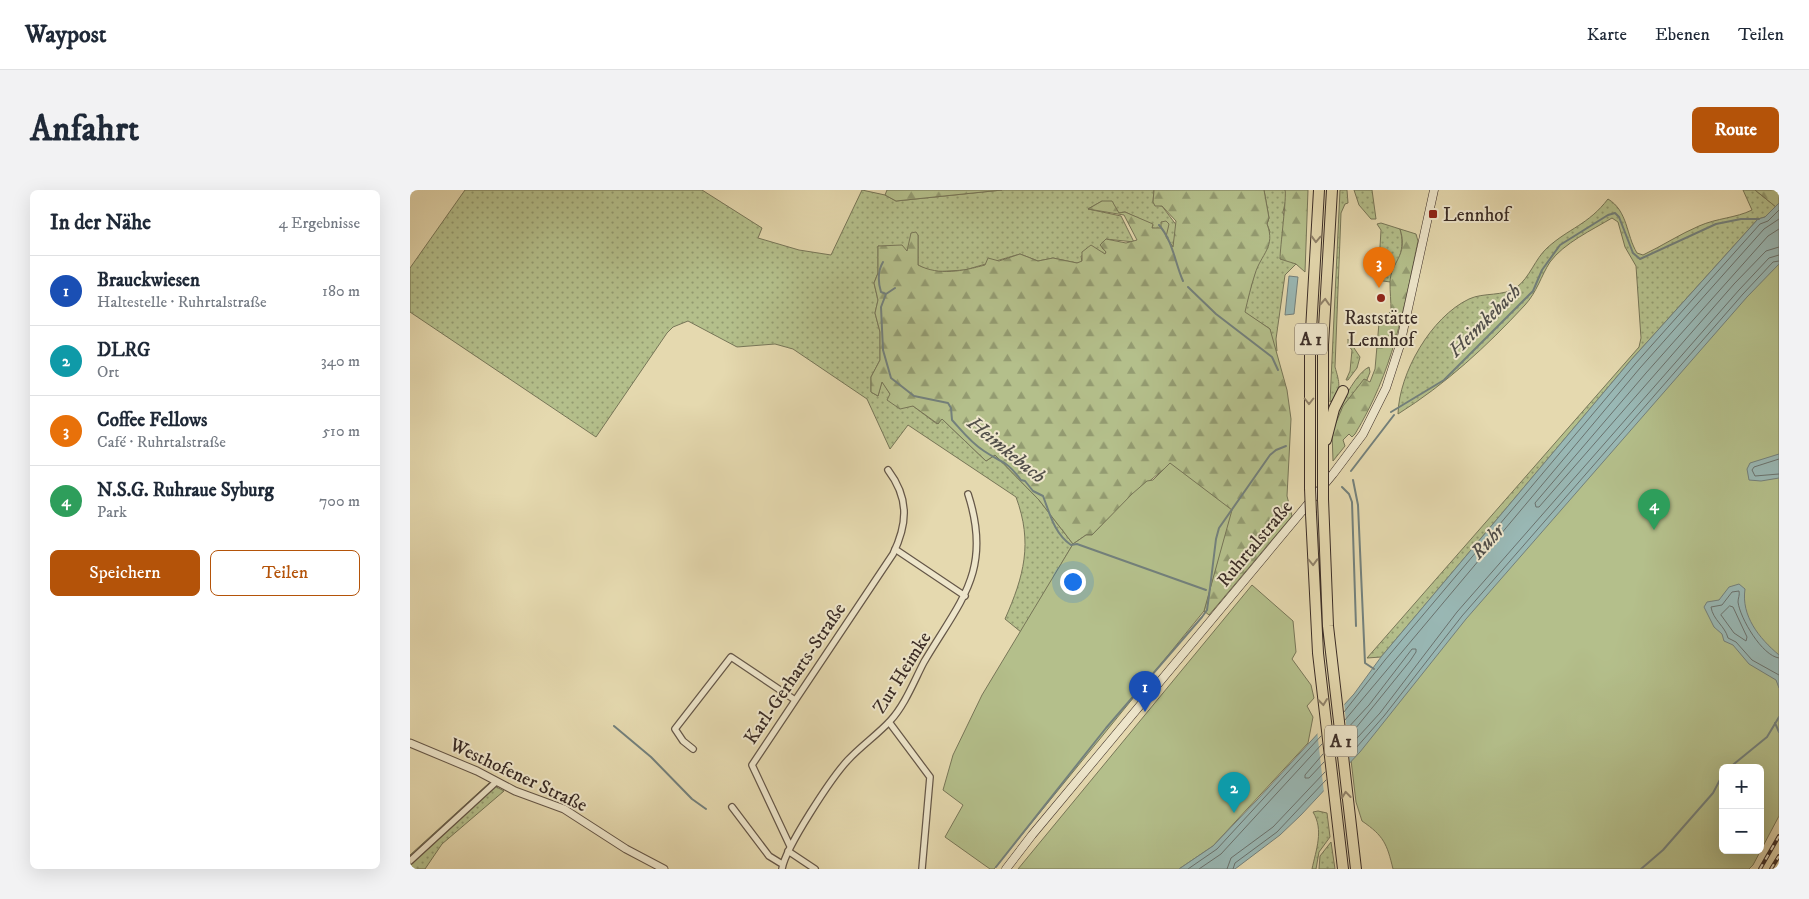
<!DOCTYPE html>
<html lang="de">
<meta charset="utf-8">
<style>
:root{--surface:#fff;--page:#f2f2f3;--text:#1f2937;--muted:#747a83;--line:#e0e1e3;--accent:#b45309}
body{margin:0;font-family:"IM FELL DW Pica",serif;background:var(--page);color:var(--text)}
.controls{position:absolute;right:15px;bottom:15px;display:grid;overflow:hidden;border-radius:8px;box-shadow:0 5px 20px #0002}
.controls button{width:45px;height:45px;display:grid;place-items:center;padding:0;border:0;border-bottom:1px solid var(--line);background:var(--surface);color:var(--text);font:25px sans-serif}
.you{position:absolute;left:662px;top:391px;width:18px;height:18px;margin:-12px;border:4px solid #fff;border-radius:50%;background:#1a73e8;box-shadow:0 0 0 8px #1a73e833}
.badge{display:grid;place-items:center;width:32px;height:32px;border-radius:50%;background:var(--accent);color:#fff;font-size:16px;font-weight:700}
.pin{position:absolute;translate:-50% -41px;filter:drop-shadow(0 1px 2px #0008)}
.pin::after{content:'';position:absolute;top:26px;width:18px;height:15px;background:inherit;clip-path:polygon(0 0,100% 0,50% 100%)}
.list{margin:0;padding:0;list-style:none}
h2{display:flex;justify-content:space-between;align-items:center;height:65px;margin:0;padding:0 20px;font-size:21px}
h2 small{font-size:16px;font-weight:400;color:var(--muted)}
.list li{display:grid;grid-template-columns:32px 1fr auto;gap:15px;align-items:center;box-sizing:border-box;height:70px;padding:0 20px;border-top:1px solid var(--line)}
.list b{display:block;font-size:19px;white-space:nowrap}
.list p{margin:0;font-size:16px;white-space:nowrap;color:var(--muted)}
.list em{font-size:16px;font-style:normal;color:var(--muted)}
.actions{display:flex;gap:10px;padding:15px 20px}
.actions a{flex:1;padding:11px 0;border:1px solid var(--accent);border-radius:8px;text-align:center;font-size:18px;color:var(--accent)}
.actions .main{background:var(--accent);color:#fff}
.map{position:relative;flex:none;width:1369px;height:679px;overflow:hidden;border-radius:8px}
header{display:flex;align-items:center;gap:30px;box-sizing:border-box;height:70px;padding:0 25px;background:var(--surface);border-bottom:1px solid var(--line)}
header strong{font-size:24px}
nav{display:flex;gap:28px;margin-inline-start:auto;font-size:18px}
.intro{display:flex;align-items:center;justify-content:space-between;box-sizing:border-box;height:120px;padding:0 30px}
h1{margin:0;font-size:35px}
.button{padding:12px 22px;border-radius:8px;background:var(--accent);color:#fff;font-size:18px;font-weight:700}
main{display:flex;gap:30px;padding:0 30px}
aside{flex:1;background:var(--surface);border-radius:8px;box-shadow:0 5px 20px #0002}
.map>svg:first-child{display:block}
</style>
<header>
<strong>Waypost</strong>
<nav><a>Karte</a><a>Ebenen</a><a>Teilen</a></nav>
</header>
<div class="intro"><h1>Anfahrt</h1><a class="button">Route</a></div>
<main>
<aside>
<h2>In der Nähe<small>4 Ergebnisse</small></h2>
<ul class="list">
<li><span class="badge" style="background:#1a4fb4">1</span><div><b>Brauckwiesen</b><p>Haltestelle · Ruhrtalstraße</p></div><em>180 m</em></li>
<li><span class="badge" style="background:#0f9aa8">2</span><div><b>DLRG</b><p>Ort</p></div><em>340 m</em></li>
<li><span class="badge" style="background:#e8710a">3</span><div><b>Coffee Fellows</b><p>Café · Ruhrtalstraße</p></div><em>510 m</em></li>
<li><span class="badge" style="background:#2e9e5b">4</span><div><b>N.S.G. Ruhraue Syburg</b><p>Park</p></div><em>700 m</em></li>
</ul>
<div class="actions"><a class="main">Speichern</a><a>Teilen</a></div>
</aside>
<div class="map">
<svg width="1369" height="679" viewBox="0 0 1369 679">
<defs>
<pattern id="grass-dots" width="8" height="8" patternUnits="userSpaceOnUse" patternTransform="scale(1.25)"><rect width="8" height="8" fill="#b4bf8b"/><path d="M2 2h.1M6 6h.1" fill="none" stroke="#939b71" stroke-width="1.8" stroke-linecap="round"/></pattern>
<pattern id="forest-firs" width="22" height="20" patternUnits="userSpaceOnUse" patternTransform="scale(1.25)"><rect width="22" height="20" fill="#b4bf8b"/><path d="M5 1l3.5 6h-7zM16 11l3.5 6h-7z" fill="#939b71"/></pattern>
</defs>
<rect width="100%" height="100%" fill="#e5d9af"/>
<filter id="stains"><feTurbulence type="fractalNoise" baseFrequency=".004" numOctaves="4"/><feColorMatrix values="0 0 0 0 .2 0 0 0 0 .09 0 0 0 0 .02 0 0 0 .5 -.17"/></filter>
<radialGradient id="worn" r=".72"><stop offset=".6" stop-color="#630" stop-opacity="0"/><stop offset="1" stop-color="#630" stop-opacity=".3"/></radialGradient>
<path fill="url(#grass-dots)" stroke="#777658" d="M55 0H292L352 38 348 48 389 60 421 65 452 0 475 5 486 11 592 0H744L743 12 745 15 752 16 767 36 763 57 756 47V40L742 38 743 35 715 22 709 23 692 11 678 19 711 26 724 52 696 49 692 58 696 62 695 64 690 63 671 66 672 72 667 73 643 68 628 71 610 64 555 80 521 82 508 75V45L497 61 468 56V83L464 93 468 110 465 123 470 142V170L461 187V202L468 206 472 191 480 204 503 216 527 234 532 229 576 271 585 265 629 310 663 354 611 442 595 429C614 386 623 353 606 307L498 235 480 259 457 209 383 159 365 154 327 157 278 131 263 137 257 143 186 247 0 122V78Z
M854 0H875L877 5 873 22 886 74 875 85 866 149 867 161 864 160 860 139 834 122 845 82 860 42 857 34 859 28Z
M930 0H937L938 13 935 14 931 23 925 177C929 191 933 202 920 212Z
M944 0H962L966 29H961L949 15Z
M1333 0H1345L1366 17 1355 27 1348 29 1221 170 971 467 957 468 1229 157 1231 148 1226 76 1215 57 1208 32 1202 28C1182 40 1154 53 1140 72 1131 86 1127 102 1115 115 1077 156 1036 194 988 224 989 183 1021 127 1059 109 1074 102 1093 107 1107 97 1120 87 1125 69 1137 58 1159 38 1178 35 1198 9 1218 21 1216 45 1227 63L1233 65C1252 56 1270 44 1289 36 1307 28 1326 28 1342 20Z
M971 33 990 39C996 59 987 74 980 92L967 90 972 84 969 74 971 40 967 34Z
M938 149 950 167 947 178 938 190H936L940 181 942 160 938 155Z
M959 177 960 182 957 190H954L922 242C924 226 944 184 959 177Z
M79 593 94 601 32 654 15 679H0V665Z
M908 621 917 623 920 647 909 662 906 679H902C906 660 914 640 903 622Z
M921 652 925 679H909L910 666Z"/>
<path fill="url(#forest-firs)" stroke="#777658" d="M477 0H592L486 11 475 5Z
M744 0H854L859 28 857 34C866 57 851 64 845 84 841 96 838 109 835 122L860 139 877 200 881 229 877 306 882 326 799 425 794 421 821 320 760 274C733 296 707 319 682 345H676L663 354 629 310 585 265 576 271 532 229 528 234 503 216 490 219 477 210 480 204 472 192 468 206 461 202V187L470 170V142L465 123 468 110 464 93 468 83V56L492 55 497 61 501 43 506 42 508 45V75C529 86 553 81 575 75L578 68 589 71 610 64 628 71 643 68 667 73 672 71V62L681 55 695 64 696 62 690 55 696 49 716 53 727 50 714 25 678 19 692 11H702L709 23 715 22 743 34 742 38H751V32L756 31 759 34 756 47 763 57 766 31 752 16H745L743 12Z
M875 0H898L895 82 886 74 870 69C870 58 877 5 875 0Z
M1345 0H1369V13L1366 17Z
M990 39 1006 44 1008 51C993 122 983 181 945 244L942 247 939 244 933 250 935 256 923 271 922 242 933 216 954 189 960 192 965 179 969 133 981 121C981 111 980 102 980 93 980 72 999 66 990 39Z"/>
<path fill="#b4bf8b" stroke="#777658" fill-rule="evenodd" d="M1369 56V626L1343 675 1339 679H983C977 654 974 646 952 631L946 612 939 553ZM1313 578H1350V660H1313Z
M760 273 822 320 794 421 584 679H580L535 647 553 615 533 600 543 565 572 505 663 354 676 345H682L722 304 737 291 743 290Z
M842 395 883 431 886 462 882 469 901 495 904 508 897 516 903 527 898 553 803 656 769 679H608Z"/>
<path fill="#99b8b5" stroke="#73807c" d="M1369 13V74L1337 107 1056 429 950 562 891 625 870 645 825 679H769L803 656 847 610 944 504 971 467 1221 170 1348 29 1355 27Z
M879 86 888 87 884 124 875 125Z
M1369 264V288L1351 291 1339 290 1337 279 1340 273Z
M1329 394 1335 399C1331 426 1349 448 1369 465V498L1366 490 1339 474 1323 455 1314 451 1312 444 1304 437 1294 417 1297 412 1309 410 1319 397Z"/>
<path fill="#e5d9af" d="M934 511 940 576 914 603 907 540Z"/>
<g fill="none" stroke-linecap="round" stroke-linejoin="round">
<path stroke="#6a726e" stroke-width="1" d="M1369 39 1358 46 1236 183 1125 313 1126 317H1129L1324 94 1356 61 1369 57
M1369 269 1344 277 1342 280 1345 286 1369 284
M1320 416 1323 417 1337 447 1336 451 1324 443 1311 425Z
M1369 468C1352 466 1330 428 1328 412 1328 408 1330 405 1329 401L1322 402 1312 415 1301 417C1303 430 1315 436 1318 448L1326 452 1342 470 1369 485
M934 522 975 470 1225 174 1350 34 1358 31 1369 20
M935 530 1230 178 1354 39 1369 29
M936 540 959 515 1002 459H1006V462L1000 471 937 549
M938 558 970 523 1047 422 1329 100 1359 68 1369 65
M913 564 895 585V588H899L914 572
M939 566 974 526 1052 426 1333 104 1363 72 1369 71
M778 679 807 659 911 546
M789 679 811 664 912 554
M817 679 821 668 863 637 915 582
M823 679 825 673 867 642 916 590"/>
<path stroke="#73807c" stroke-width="2" d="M749 35C763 51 765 73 773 91
M473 72C467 82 468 92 471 102L476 104
M778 97 806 124 862 167 868 180
M476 104 471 117 473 160 481 188 504 206 538 213 541 218 542 230C552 241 561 253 574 261 593 274 595 269 611 290L615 291 623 301 633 306C640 324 644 343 661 355L667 354 796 400
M476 104 485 98
M981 222 1034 190 1123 101 1132 80 1150 55 1198 25 1205 23 1209 27 1223 63 1230 69 1306 34 1331 29H1349
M941 281 984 225
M943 290 948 315 955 473 964 479
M932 297 939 304 942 312 946 436
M800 398 806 349 809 338 860 265 866 260 876 256
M1365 533 1369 542
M204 536 241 567 282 609 296 619
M1319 578 1357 547 1369 527
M586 677 696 538 792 427 797 420 800 398
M1231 679 1253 660 1303 603 1313 584"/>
<defs>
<path id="minor" d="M485 359 555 406
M479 532 520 587 512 679
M283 559 273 551 265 539 321 467 385 510
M322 617 359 666 372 674
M380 656 342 575 483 364C498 333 499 308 478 280
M378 661 405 679
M0 671 86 592
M372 679C375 658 422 587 438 570 451 556 467 545 480 531 495 515 504 491 514 472 550 411 583 381 558 304"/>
<path id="tertiary" d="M0 553 67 581 105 601 154 619 216 659 254 679"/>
<path id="secondary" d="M596 679 622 645 923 284 953 244 976 198 990 155 1024 0"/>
<path id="motorway" d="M916 250 924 219 933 201
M913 283V155L922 0
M900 298V158L909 0
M913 309 918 436 946 679
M901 324 908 463 933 679"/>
</defs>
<use href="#minor" stroke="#655748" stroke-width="8"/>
<use href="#tertiary" stroke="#655748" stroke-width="9"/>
<use href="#secondary" stroke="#3a2c26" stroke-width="9"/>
<use href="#motorway" stroke="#3a2c26" stroke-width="12"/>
<use href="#minor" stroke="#eee6cb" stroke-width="5.5"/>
<use href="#tertiary" stroke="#eee6cb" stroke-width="7"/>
<use href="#secondary" stroke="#eee6cb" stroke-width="8"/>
<use href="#motorway" stroke="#e5d9af" stroke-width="10"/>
<defs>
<path id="rail" d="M1350 679 1369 646
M1361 679 1369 666"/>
</defs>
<use href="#rail" stroke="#3a2c26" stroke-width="4"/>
<use href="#rail" stroke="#eee6cb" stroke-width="2" stroke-dasharray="5.5" stroke-linecap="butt"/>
<defs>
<path id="motorway-bridge" d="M913 283V309
M900 298 901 324"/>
</defs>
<use href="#motorway-bridge" stroke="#3a2c26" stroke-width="12" stroke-linecap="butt"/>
<use href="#motorway-bridge" stroke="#e5d9af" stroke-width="10"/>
</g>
<defs><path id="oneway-chevron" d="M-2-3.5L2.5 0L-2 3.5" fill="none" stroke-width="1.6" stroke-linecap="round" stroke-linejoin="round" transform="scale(1.25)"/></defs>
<g stroke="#90826a">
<use href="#oneway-chevron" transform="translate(906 49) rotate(92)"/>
<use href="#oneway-chevron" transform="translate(915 112) rotate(-87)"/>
<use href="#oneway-chevron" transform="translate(899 211) rotate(90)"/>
<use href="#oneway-chevron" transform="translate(903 372) rotate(88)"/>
<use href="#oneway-chevron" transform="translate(913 512) rotate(83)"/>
<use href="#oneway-chevron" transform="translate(936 605) rotate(-96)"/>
</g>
<g fill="#8f2418" stroke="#eee6cb" stroke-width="2">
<rect x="1018" y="19" width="10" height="10" rx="2.5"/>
<circle cx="971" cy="108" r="5"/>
</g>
<g text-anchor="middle" stroke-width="4" stroke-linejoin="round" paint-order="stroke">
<g fill="#eee6cb" stroke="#706458" stroke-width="1">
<rect x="885" y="133.5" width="32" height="31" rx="4"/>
<rect x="915" y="535.5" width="32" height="31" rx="4"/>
</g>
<g font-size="18" font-weight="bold" fill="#3a2c26">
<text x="901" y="155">A 1</text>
<text x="931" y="557">A 1</text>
</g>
<g font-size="19" fill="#3a2c26" stroke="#eee6cb" text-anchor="start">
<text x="1033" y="31">Lennhof</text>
<text x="971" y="134" text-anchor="middle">Raststätte<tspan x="971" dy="22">Lennhof</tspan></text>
</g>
<g font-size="19" fill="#3a2c26" stroke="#eee6cb">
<text transform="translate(844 353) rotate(-50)" y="7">Ruhrtalstraße</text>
<text transform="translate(491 482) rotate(-58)" y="7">Zur Heimke</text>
<text transform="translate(384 483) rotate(-56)" y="7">Karl-Gerharts-Straße</text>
<text transform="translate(109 584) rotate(25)" y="7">Westhofener Straße</text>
</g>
<g font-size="20" font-style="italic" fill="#524f4a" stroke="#eee6cb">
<text transform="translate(1074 130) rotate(-45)" y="7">Heimkebach</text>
<text transform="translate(597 259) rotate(39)" y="7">Heimkebach</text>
<text transform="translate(1077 351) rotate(-48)" y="7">Ruhr</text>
</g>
</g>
<rect width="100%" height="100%" filter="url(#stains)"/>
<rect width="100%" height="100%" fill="url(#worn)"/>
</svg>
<div class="controls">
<button>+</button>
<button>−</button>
</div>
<div class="you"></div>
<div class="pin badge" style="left:735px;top:522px;background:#1a4fb4">1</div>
<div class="pin badge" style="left:824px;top:623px;background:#0f9aa8">2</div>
<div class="pin badge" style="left:969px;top:98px;background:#e8710a">3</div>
<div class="pin badge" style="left:1244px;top:340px;background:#2e9e5b">4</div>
</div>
</main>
